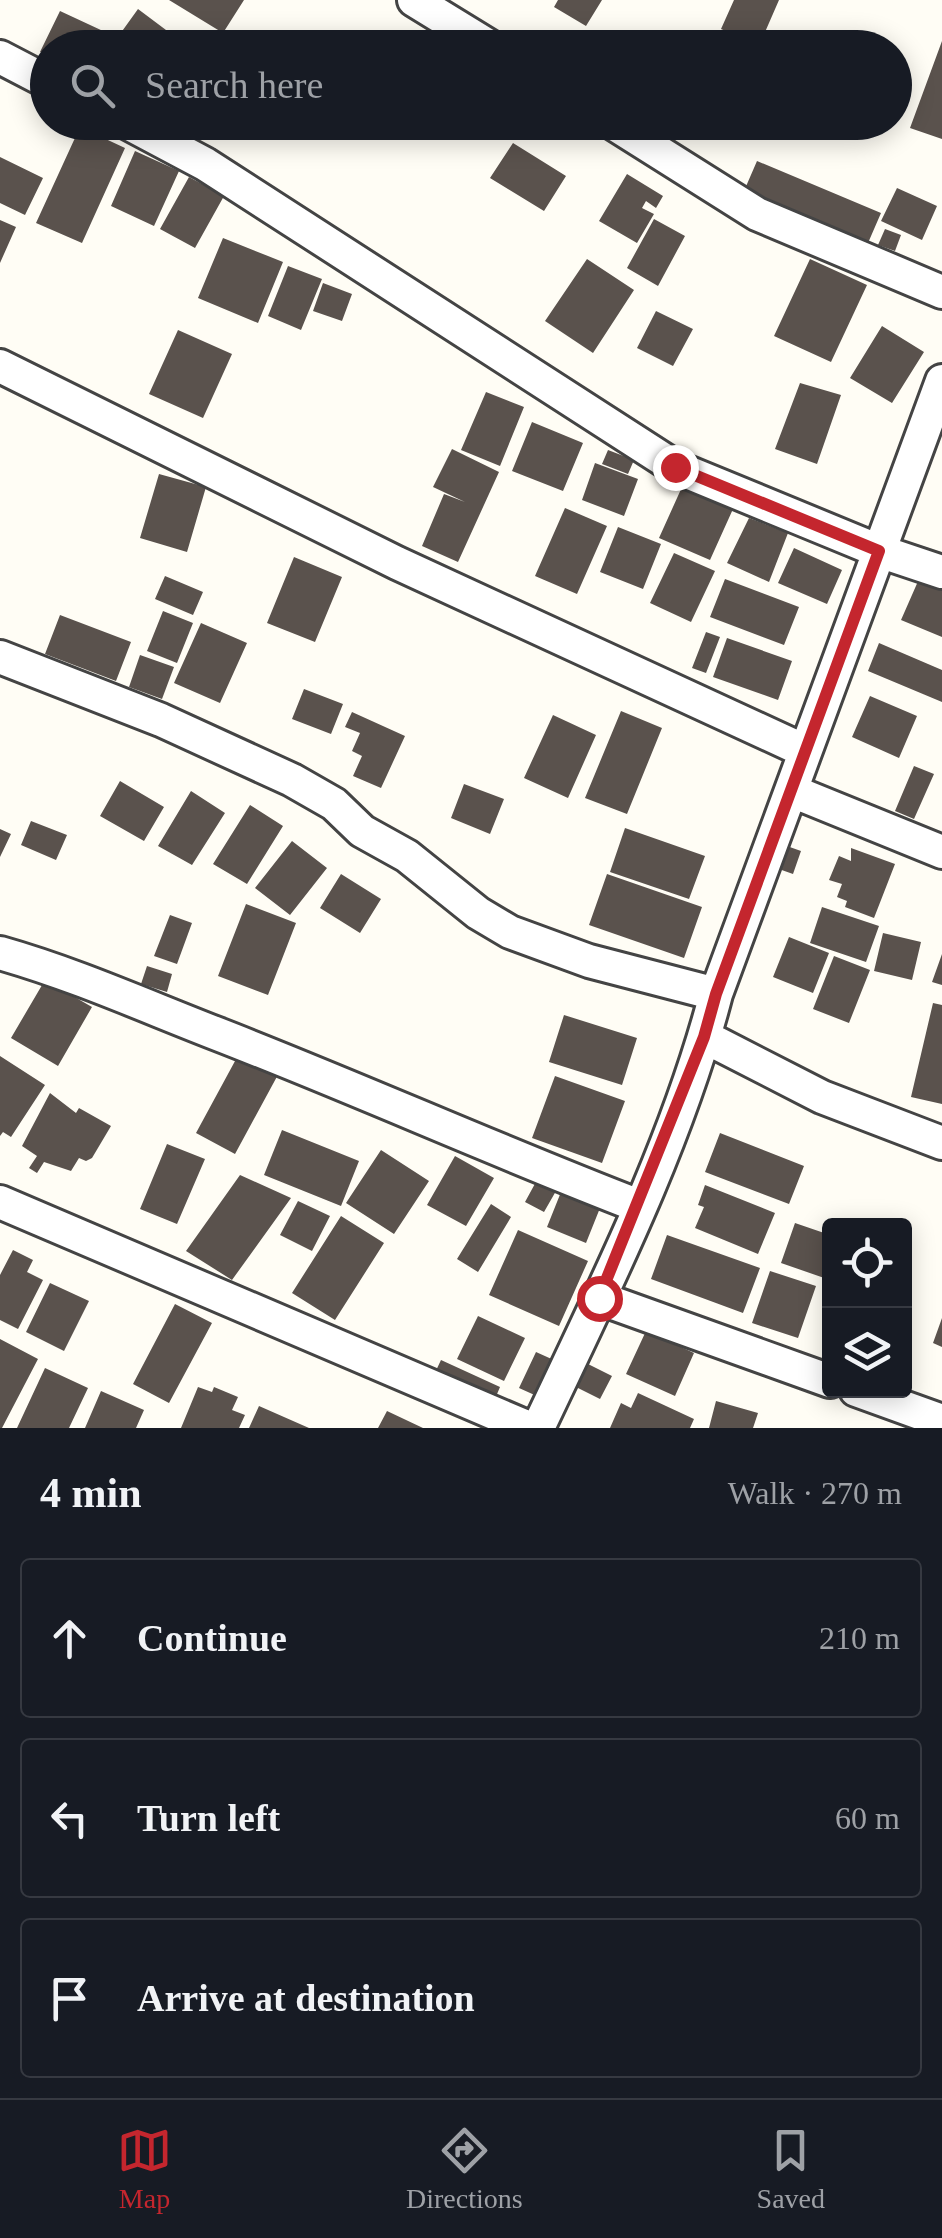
<!DOCTYPE html>
<meta charset="utf-8">
<style>
:root{--surface:#171b24;--page:#20242c;--text:#f1f3f6;--muted:#9ea1a6;--line:#363941;--accent:#c4262e}
body{margin:0;font-family:"Times New Roman",serif;background:var(--page);color:var(--text)}
.controls{position:absolute;right:30px;bottom:30px;display:grid;overflow:hidden;border-radius:10px;box-shadow:0 5px 25px #0003}
.controls button{width:90px;height:90px;display:grid;place-items:center;padding:0;border:0;border-bottom:2px solid var(--line);background:var(--surface);color:var(--text);font:50px sans-serif}
.stop{position:absolute;width:30px;height:30px;margin:-22px;border:8px solid #c4262e;border-radius:50%;background:#fff}
.stop.end{background:#c4262e;border-color:#fff;box-shadow:0 2px 10px #0008}
.list{margin:0;padding:0;list-style:none}
h2{display:flex;justify-content:space-between;align-items:center;height:130px;margin:0;padding:0 40px;font-size:42px}
h2 small{font-size:32px;font-weight:400;color:var(--muted)}
.list li{display:grid;grid-template-columns:65px 1fr auto;gap:30px;align-items:center;box-sizing:border-box;height:160px;margin:0 20px 20px;padding:0 20px;border:2px solid var(--line);border-radius:10px}
.list b{display:block;font-size:38px;white-space:nowrap}
.list em{font-size:32px;font-style:normal;color:var(--muted)}
.icon{flex:none;width:55px;height:55px;fill:none;stroke:currentColor;stroke-width:2;stroke-linecap:round;stroke-linejoin:round}
.map{position:relative;flex:none;width:942px;height:1428px;overflow:hidden}
.search{position:absolute;background:var(--surface);box-shadow:0 5px 25px #0003;left:30px;right:30px;top:30px;height:110px;display:flex;align-items:center;gap:25px;box-sizing:border-box;padding:0 35px;border-radius:55px;color:var(--muted);font-size:38px}
.sheet{height:670px;background:var(--surface)}
nav{display:flex;justify-content:space-around;align-items:center;box-sizing:border-box;height:140px;border-top:2px solid var(--line);background:var(--surface);font-size:28px;color:var(--muted)}
nav a{display:grid;justify-items:center;gap:5px}
nav .on{color:var(--accent)}
.map>svg:first-child{display:block}
</style>
<div class="map">
<svg width="942" height="1428" viewBox="0 0 942 1428">
<rect width="100%" height="100%" fill="#fffdf5"/>
<path fill="#5a524d" d="M169 0H244L223 33Z
M558 0H602L586 26 554 7Z
M734 0H779L759 46 721 29Z
M138 9 190 48H110Z
M60 11 103 31 95 48H48V55L40 52Z
M942 41V139L910 128Z
M708 122H729L725 131Z
M80 127 125 148 82 243 36 223Z
M513 143 566 176 544 211 490 178Z
M135 151 179 171 154 226 111 206Z
M0 157 43 178 25 215 0 203Z
M757 161 881 213 868 243 744 191Z
M627 174 663 196 656 208 646 201 642 208 654 214 637 243 599 221Z
M189 177 224 196 195 248 160 229Z
M897 188 937 206 922 240 881 221Z
M654 219 685 236 658 286 627 268Z
M0 220 16 227 0 263Z
M885 229 901 235 895 251 878 245Z
M223 238 283 262 258 323 198 298Z
M587 259 634 290 593 353 545 321Z
M810 259 867 285 831 362 774 336Z
M288 266 322 279 301 330 268 316Z
M323 283 352 294 342 321 313 311Z
M656 311 693 329 673 366 637 348Z
M882 326 924 352 892 403 850 378Z
M178 330 232 354 203 418 149 394Z
M800 383 841 395 817 464 775 449Z
M486 392 524 407 500 466 461 450Z
M532 422 583 443 563 491 512 471Z
M452 449 499 472 458 562 422 546 444 494 465 502 433 487Z
M608 450 634 460 628 474 602 464Z
M595 463 638 479 624 516 582 500Z
M159 474 206 487 187 552 140 538Z
M682 487 733 509 710 560 659 538Z
M565 508 607 526 577 594 535 576Z
M749 518 788 533 769 582 727 563Z
M618 527 661 544 643 589 600 572Z
M794 548 842 570 827 604 778 583Z
M674 553 715 571 691 622 650 603Z
M294 557 342 577 315 642 267 623Z
M165 576 203 592 193 615 155 599Z
M725 579 799 607 784 645 710 617Z
M919 579 942 589V637L901 620Z
M163 611 193 623 177 663 147 651Z
M60 615 131 642 116 681 45 654Z
M201 623 247 643 220 703 174 683Z
M706 632 720 637 706 673 692 668Z
M727 638 792 661 778 700 713 677Z
M879 643 942 670V702L868 671Z
M140 655 174 667 162 699 129 687Z
M304 689 343 704 331 734 292 719Z
M870 696 917 716 899 758 852 737Z
M621 711 662 728 627 814 585 798Z
M352 712 405 736 381 788 353 776 362 756 352 751 360 733 345 727Z
M553 715 596 735 568 798 524 778Z
M914 766 934 774 914 819 895 811Z
M120 781 164 807 144 841 100 816Z
M464 784 504 799 490 834 451 818Z
M191 791 225 813 192 865 158 846Z
M250 805 283 826 247 884 213 864Z
M31 821 67 835 56 860 21 845Z
M625 828 705 856 689 899 610 872Z
M0 829 11 834 0 857Z
M292 841 327 868 290 915 255 888Z
M784 845 801 851 793 874 776 868Z
M851 848 895 864 874 918 845 907 847 901 837 897 842 884 829 880 839 856 851 861Z
M341 874 381 899 360 933 320 908Z
M607 874 702 907 684 958 589 925Z
M246 904 296 923 268 995 218 976Z
M822 907 879 926 866 962 810 943Z
M170 915 192 923 177 964 154 956Z
M883 933 921 942 912 980 874 971Z
M789 937 829 953 813 993 773 977Z
M942 954V985L932 982Z
M834 956 870 970 849 1023 813 1009Z
M147 966 172 974 167 992 141 984Z
M45 980 92 1007 58 1066 11 1038Z
M933 1003 942 1005V1104L911 1097Z
M564 1015 637 1038 622 1085 549 1062Z
M241 1050 280 1071 235 1154 196 1133Z
M0 1056 45 1085 11 1137 3 1132 0 1136Z
M555 1076 625 1101 602 1163 532 1138Z
M50 1093 76 1113 79 1108 111 1126 92 1158 86 1161 79 1158 71 1171 44 1162 37 1173 29 1168 37 1156 22 1146Z
M282 1130 359 1161 341 1206 264 1175Z
M720 1133 804 1166 789 1204 705 1172Z
M167 1144 205 1159 177 1224 140 1209Z
M381 1150 429 1181 394 1234 346 1203Z
M455 1156 494 1178 466 1226 427 1205Z
M240 1175 291 1198 232 1280 186 1251Z
M537 1180 556 1191 544 1212 525 1202Z
M705 1185 775 1213 758 1254 695 1228 704 1207 698 1205Z
M561 1192 600 1208 586 1243 547 1227Z
M298 1201 330 1216 312 1251 280 1235Z
M491 1204 511 1217 478 1272 457 1259Z
M341 1216 384 1243 335 1320 292 1293Z
M795 1223 830 1235V1280L781 1263Z
M518 1230 588 1261 559 1326 489 1295Z
M667 1235 760 1268 743 1313 651 1279Z
M13 1250 33 1260 27 1272 43 1280 18 1329 0 1320V1275Z
M770 1271 816 1286 798 1338 752 1323Z
M50 1283 89 1301 64 1351 26 1332Z
M175 1304 212 1323 169 1403 133 1384Z
M478 1316 525 1338 504 1381 457 1359Z
M942 1318V1347L933 1343Z
M646 1331 694 1353 675 1396 626 1374Z
M0 1339 38 1359 2 1428H0Z
M536 1352 556 1361 539 1397 519 1388Z
M441 1360 500 1387 492 1406 432 1379Z
M586 1363 612 1376 600 1399 574 1386Z
M45 1368 88 1388 69 1428H17Z
M198 1387 212 1392 214 1387 238 1397 232 1410 245 1415 239 1428H181Z
M101 1391 144 1410 136 1428H85Z
M638 1393 694 1419 690 1428H610L621 1403 631 1408Z
M716 1401 758 1413 753 1428H709Z
M259 1406 309 1428H249Z
M387 1411 423 1428H378Z"/>
<g fill="none" stroke-linecap="round" stroke-linejoin="round">
<defs>
<path id="minor" d="M414 0 492 48
M0 57 48 82
M126 122 205 164 675 467 879 551 942 572
M611 122 757 214 942 292
M0 366 397 563 805 751
M0 657 161 720 292 780 334 804 362 831 407 856 478 913 510 932 589 961 716 994
M792 791 942 852
M0 953C74 974 143 1005 215 1033 357 1088 496 1151 639 1206
M705 1037 822 1097 942 1143
M0 1202 529 1428
M599 1298 830 1381
M856 1390 942 1421
M538 1428C604 1288 677 1144 716 994L942 381"/>
</defs>
<use href="#minor" stroke="#444" stroke-width="38"/>
<use href="#minor" stroke="#fff" stroke-width="32"/>
</g>
<g fill="none" stroke-linecap="round" stroke-linejoin="round">
<path stroke="#c4262e" stroke-width="12" d="M599 1298 704 1037 716 994 879 551 675 467"/>
</g>
</svg>
<div class="controls">
<button><svg class="icon" aria-label="locate" viewBox="0 0 24 24"><circle cx="12" cy="12" r="6"/><path d="M12 2v4M12 18v4M2 12h4M18 12h4"/></svg></button>
<button><svg class="icon" aria-label="layers" viewBox="0 0 24 24"><path d="M12 4l9 5-9 5-9-5zM3 14l9 5 9-5"/></svg></button>
</div>
<div class="stop" style="left:599px;top:1298px"></div>
<div class="stop end" style="left:675px;top:467px"></div>
<div class="search"><svg class="icon" aria-label="search" viewBox="0 0 24 24"><circle cx="10" cy="10" r="6"/><path d="M15 15l6 6"/></svg>Search here</div>
</div>
<section class="sheet">
<h2>4 min<small>Walk · 270 m</small></h2>
<ul class="list">
<li><svg class="icon" aria-label="ahead" viewBox="0 0 24 24"><path d="M12 20V5M6 11l6-6 6 6"/></svg><div><b>Continue</b></div><em>210 m</em></li>
<li><svg class="icon" aria-label="left" viewBox="0 0 24 24"><path d="M17 20v-9H6M10 6l-5 5 5 5"/></svg><div><b>Turn left</b></div><em>60 m</em></li>
<li><svg class="icon" aria-label="arrive" viewBox="0 0 24 24"><path d="M6 21V4h12l-3 4 3 4H6"/></svg><div><b>Arrive at destination</b></div></li>
</ul>
</section>
<nav>
<a class="on"><svg class="icon" aria-label="map" viewBox="0 0 24 24"><path d="M3 6l6-2 6 2 6-2v14l-6 2-6-2-6 2zM9 4v14M15 6v14"/></svg>Map</a>
<a><svg class="icon" aria-label="directions" viewBox="0 0 24 24"><path d="M12 3l9 9-9 9-9-9zM9 14v-3h6M13 9l2 2-2 2"/></svg>Directions</a>
<a><svg class="icon" aria-label="saved" viewBox="0 0 24 24"><path d="M7 4h10v16l-5-4-5 4z"/></svg>Saved</a>
</nav>
